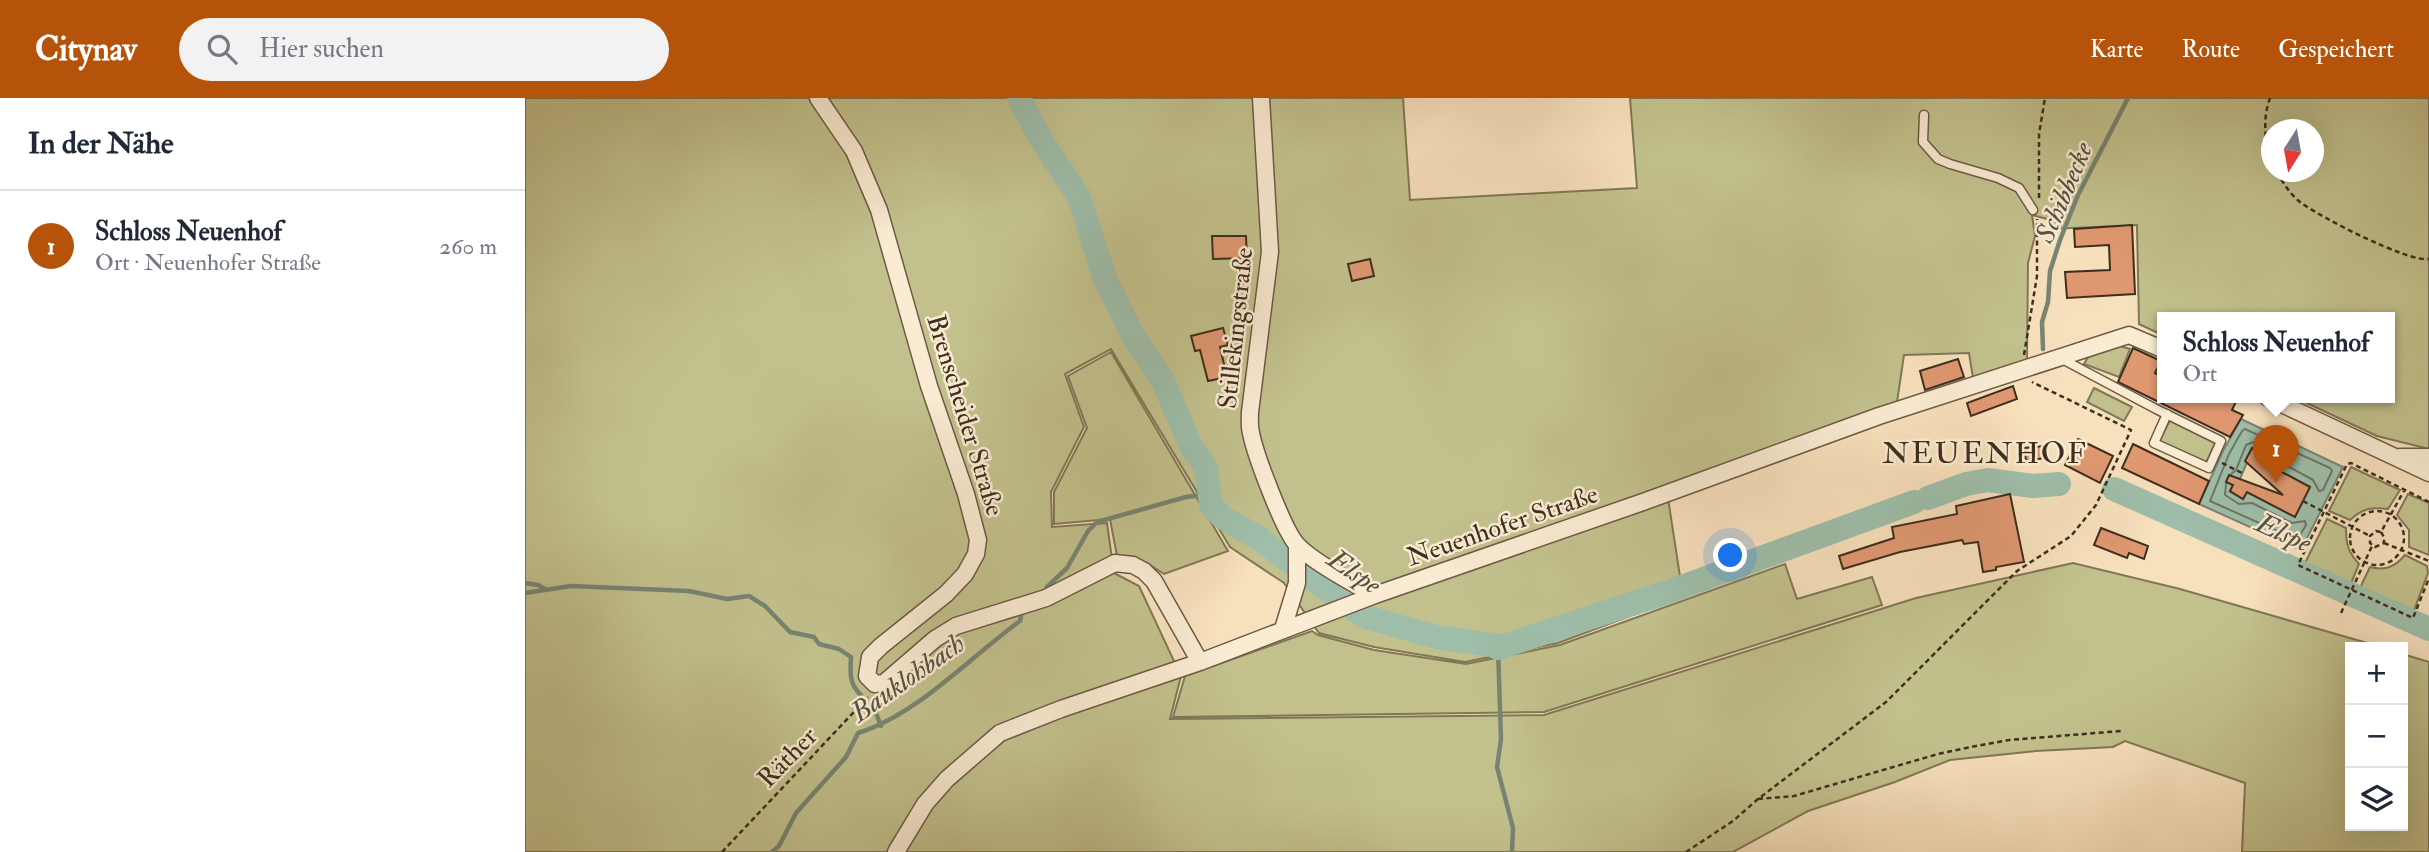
<!DOCTYPE html>
<html lang="de">
<meta charset="utf-8">
<style>
:root{--surface:#fff;--page:#f2f2f3;--text:#1f2937;--muted:#747a83;--line:#e0e1e3;--accent:#b45309}
body{margin:0;font-family:"IM FELL Double Pica",serif;background:var(--page);color:var(--text)}
.controls{position:absolute;right:21px;bottom:21px;display:grid;overflow:hidden;border-radius:0px;box-shadow:0 7px 28px #0002}
.controls button{width:63px;height:63px;display:grid;place-items:center;padding:0;border:0;border-bottom:2px solid var(--line);background:var(--surface);color:var(--text);font:35px sans-serif}
.compass{position:absolute;left:1736px;top:21px;width:63px;height:63px;border-radius:50%;background:var(--surface);box-shadow:0 7px 28px #0002;rotate:191deg}
.you{position:absolute;left:1206px;top:458px;width:24px;height:24px;margin:-18px;border:5px solid #fff;border-radius:50%;background:#1a73e8;box-shadow:0 0 0 10px #1a73e833}
.badge{display:grid;place-items:center;width:46px;height:46px;border-radius:50%;background:var(--accent);color:#fff;font-size:23px;font-weight:700}
.pin{position:absolute;translate:-50% -58px;filter:drop-shadow(0 2px 4px #0008)}
.pin::after{content:'';position:absolute;top:37px;width:24px;height:21px;background:inherit;clip-path:polygon(0 0,100% 0,50% 100%)}
.popup{position:absolute;left:1632px;top:214px;width:238px;height:91px;box-sizing:border-box;display:grid;place-content:center;border-radius:0px;background:var(--surface);filter:drop-shadow(0 2px 5px #0005);font-size:23px;white-space:nowrap;color:var(--muted)}
.popup b{font-size:26px;color:var(--text)}
.popup::after{content:'';position:absolute;left:50%;top:100%;margin-left:-14px;border:14px solid transparent;border-top-color:var(--surface)}
.list{margin:0;padding:0;list-style:none}
h2{display:flex;justify-content:space-between;align-items:center;height:91px;margin:0;padding:0 28px;font-size:30px}
h2 small{font-size:23px;font-weight:400;color:var(--muted)}
.list li{display:grid;grid-template-columns:46px 1fr auto;gap:21px;align-items:center;box-sizing:border-box;height:112px;padding:0 28px;border-top:2px solid var(--line)}
.list b{display:block;font-size:26px;white-space:nowrap}
.list p{margin:0;font-size:23px;white-space:nowrap;color:var(--muted)}
.list em{font-size:23px;font-style:normal;color:var(--muted)}
.icon{flex:none;width:38px;height:38px;fill:none;stroke:currentColor;stroke-width:2;stroke-linecap:round;stroke-linejoin:round}
.map{position:relative;flex:none;width:1904px;height:754px;overflow:hidden}
header{display:flex;align-items:center;gap:42px;box-sizing:border-box;height:98px;padding:0 35px;background:var(--accent);color:#fff}
header strong{font-size:33px}
nav{display:flex;gap:38px;margin-inline-start:auto;font-size:24px}
.search{width:490px;height:63px;background:var(--page);display:flex;align-items:center;gap:18px;box-sizing:border-box;padding:0 24px;border-radius:38px;color:var(--muted);font-size:26px}
main{display:flex}
aside{flex:1;background:var(--surface)}
.map>svg:first-child{display:block}
</style>
<header>
<strong>Citynav</strong>
<div class="search"><svg class="icon" aria-label="search" viewBox="0 0 24 24"><circle cx="10" cy="10" r="6"/><path d="M15 15l6 6"/></svg>Hier suchen</div>
<nav><a>Karte</a><a>Route</a><a>Gespeichert</a></nav>
</header>
<main>
<aside>
<h2>In der Nähe<small></small></h2>
<ul class="list">
<li><span class="badge">1</span><div><b>Schloss Neuenhof</b><p>Ort · Neuenhofer Straße</p></div><em>260 m</em></li>
</ul>
</aside>
<div class="map">
<svg width="1904" height="754" viewBox="0 0 1904 754">
<rect width="100%" height="100%" fill="#f7e0bc"/>
<filter id="stains"><feTurbulence type="fractalNoise" baseFrequency=".00286" numOctaves="4"/><feColorMatrix values="0 0 0 0 .2 0 0 0 0 .09 0 0 0 0 .02 0 0 0 .5 -.17"/></filter>
<radialGradient id="worn" r=".72"><stop offset=".6" stop-color="#630" stop-opacity="0"/><stop offset="1" stop-color="#630" stop-opacity=".3"/></radialGradient>
<path fill="#c2c18d" stroke="#807855" stroke-width="2" fill-rule="evenodd" d="M0 0H878L885 102 1112 90 1105 0H1904V351L1852 338 1769 299H1865V219H1637V237L1614 226 1612 127 1525 131 1526 122 1507 117 1510 138 1503 165 1502 263 1448 280 1444 255 1379 257 1372 304 1141 387 1158 498 1033 545 940 564 849 549 794 535 759 485 705 449 586 251 540 276 559 329 526 394 527 429 582 425 589 475 614 488 656 578 645 621 1019 617 1391 500 1548 465 1655 491 1856 549H1825V728H1878V556L1904 564V754H1717L1720 685 1600 643 1588 649 1511 653 1425 662 1370 684 1283 713 1208 754H0ZM1746 32H1788V74H1746Z
M1595 248 1605 251 1594 279 1559 266 1564 257Z
M586 254 703 453 639 476 622 465 592 458 585 421 529 426V394L562 330 543 278Z
M1569 290 1607 309 1599 323 1562 304Z
M1645 322 1691 344 1681 365 1636 345 1635 342Z
M1826 369 1875 392 1863 411C1847 409 1838 410 1825 422L1804 413Z
M1883 396 1904 405V457L1884 449V432L1872 417Z
M1802 421 1821 430C1821 446 1823 454 1834 466L1825 488 1779 467Z
M1880 457 1902 468 1903 475 1888 515 1885 516 1834 492 1845 469C1860 473 1870 469 1880 457Z
M1260 466 1272 501 1347 479 1357 507 1019 614 648 619 660 578 787 533 793 537 849 552 941 566 1035 547Z"/>
<path fill="#9ebeaa" stroke="#788472" stroke-width="2" fill-rule="evenodd" d="M1716 321 1818 369 1776 452 1674 406 1698 353ZM1728 350 1742 357 1738 364 1785 389 1770 419 1722 394 1718 401 1705 394 1712 380 1715 381Z"/>
<g fill="none" stroke-linecap="round" stroke-linejoin="round">
<path stroke="#6e7664" stroke-width="2" d="M1701 386 1700 397 1714 406 1727 405 1767 425 1780 423 1781 427 1772 442 1685 403 1704 356 1717 333 1720 331 1805 370 1807 373 1798 392 1794 393 1788 382 1750 361 1744 350 1728 344 1721 347 1711 372 1706 376"/>
<path stroke="#788472" stroke-width="4.5" d="M1518 251 1517 224 1523 204 1525 173 1535 142 1553 97 1603 0
M0 485 13 487 22 492
M522 489 542 470 563 433 572 424 661 399 686 396
M0 495 46 488 164 493 202 501 224 498 240 508 265 534 289 539 294 546 314 551 326 559C325 575 324 586 336 597
M973 550 976 641 972 669 988 730 987 754
M349 610 356 628
M247 754 254 748 271 715 321 659 333 635C392 617 445 559 495 523L497 513"/>
<path stroke="#9ebeaa" stroke-width="24" d="M494 0 517 43 554 99 580 181 610 241 638 283 666 348 681 369 686 407 697 419 735 441 815 502 841 519 911 539 974 548 973 550 1143 494 1389 404
M1589 391 1904 531
M1403 400 1441 386 1463 382 1508 388 1534 386"/>
</g>
<path fill="#e09871" stroke="#3e2e1d" stroke-width="2" d="M1607 127 1610 196 1542 200 1540 174 1585 172 1584 147 1550 149 1549 131Z
M687 138H721L722 160 688 161Z
M845 161 849 178 827 183 823 166Z
M698 230 703 247 695 249 702 279 683 283 675 252 670 253 666 238Z
M1608 250 1636 263 1630 275 1637 279V299H1713L1707 312 1718 317 1705 339 1593 284Z
M1433 261 1439 279 1400 292 1395 273Z
M1488 288 1492 301 1446 318 1442 305Z
M1553 341 1588 358 1575 385 1540 367Z
M1608 346 1684 383 1674 406 1597 370Z
M1519 348 1520 360 1501 363 1499 350Z
M1727 350 1742 357 1738 364 1785 389 1770 419 1722 394 1718 401 1705 393 1708 387 1701 384 1704 377 1758 397 1720 363Z
M1485 396 1499 464 1471 469V472L1458 474 1453 444 1439 446 1437 442 1375 454 1318 471 1314 458 1369 440 1367 429 1432 416 1431 408Z
M1576 430 1623 448 1619 461 1604 455 1602 460 1569 447Z"/>
<g fill="none" stroke-linecap="round" stroke-linejoin="round">
<defs>
<path id="service" d="M1399 17 1398 44 1413 61 1425 66 1473 80 1494 90 1508 112
M1537 261 1631 311 1696 343 1684 370 1629 345 1642 316"/>
<path id="minor" d="M293 0 329 53 354 112 404 288 441 396 453 442 451 456 440 476 421 496 356 548 345 559 342 578 350 586 359 585 410 541 431 528 521 500 590 465 608 467 619 473 629 483 675 564
M736 0 745 154 725 314C725 321 724 328 726 335 730 356 759 434 773 448 790 465 829 486 850 497
M1742 299 1904 375
M1875 359H1904
M758 531 772 485V448
M371 754 400 706 422 681 475 635 536 611 675 564 850 497 1118 404 1354 318 1604 237 1637 251"/>
</defs>
<use href="#service" stroke="#6c5a45" stroke-width="11"/>
<use href="#minor" stroke="#6c5a45" stroke-width="19"/>
<path stroke="#3e2e1d" stroke-width="2.5" stroke-dasharray="5 3.5" stroke-linecap="butt" d="M1745 0C1738 19 1739 42 1746 60
M1752 74C1758 85 1765 96 1775 104 1793 118 1884 165 1904 161
M1514 100V36L1520 0
M1499 257 1512 178V121
M1697 365 1717 375
M1778 403 1845 438
M1904 404 1826 365 1822 366 1773 467 1888 520 1904 480
M1825 440a27 27 0 1 1 54 0a27 27 0 1 1-54 0Z
M1856 434 1859 439V445L1850 449 1845 445V438L1851 433 1856 434 1880 391
M1859 445 1904 463
M1816 515 1847 448
M1233 701 1269 698 1413 656 1451 648 1484 642 1596 633
M197 754 343 599
M1161 754 1208 723 1233 701 1361 604 1492 473 1546 438 1571 407 1606 332 1507 284"/>
<use href="#service" stroke="#faebd3" stroke-width="8"/>
<use href="#minor" stroke="#faebd3" stroke-width="16"/>
</g>
<g text-anchor="middle" stroke-width="5" stroke-linejoin="round" paint-order="stroke">
<g font-size="26" fill="#3e2e1d" stroke="#faebd3">
<text transform="translate(710 230) rotate(-84)" y="9">Stillekingstraße</text>
<text transform="translate(441 317) rotate(73)" y="9">Brenscheider Straße</text>
<text transform="translate(977 427) rotate(-19)" y="9">Neuenhofer Straße</text>
<text transform="translate(262 659) rotate(-46)" y="9">Räther</text>
</g>
<g font-size="28" font-style="italic" fill="#565240" stroke="#faebd3">
<text transform="translate(1538 94) rotate(-67)" y="10">Schibbecke</text>
<text transform="translate(1759 434) rotate(24)" y="10">Elspe</text>
<text transform="translate(830 473) rotate(34)" y="10">Elspe</text>
<text transform="translate(382 579) rotate(-35)" y="10">Bauklohbach</text>
</g>
<g font-size="30" letter-spacing="2" fill="#3e2e1d" stroke="#faebd3">
<text x="1460" y="365">NEUENHOF</text>
</g>
</g>
<rect width="100%" height="100%" filter="url(#stains)"/>
<rect width="100%" height="100%" fill="url(#worn)"/>
</svg>
<div class="controls">
<button>+</button>
<button>−</button>
<button><svg class="icon" aria-label="layers" viewBox="0 0 24 24"><path d="M12 4l9 5-9 5-9-5zM3 14l9 5 9-5"/></svg></button>
</div>
<svg class="compass" viewBox="-18 -18 36 36"><path d="M0-13l5 13h-10z" fill="#e53935"/><path d="M0 13l5-13h-10z" fill="#747a83"/></svg>
<div class="you"></div>
<div class="pin badge" style="left:1751px;top:385px">1</div>
<div class="popup"><b>Schloss Neuenhof</b>Ort</div>
</div>
</main>
